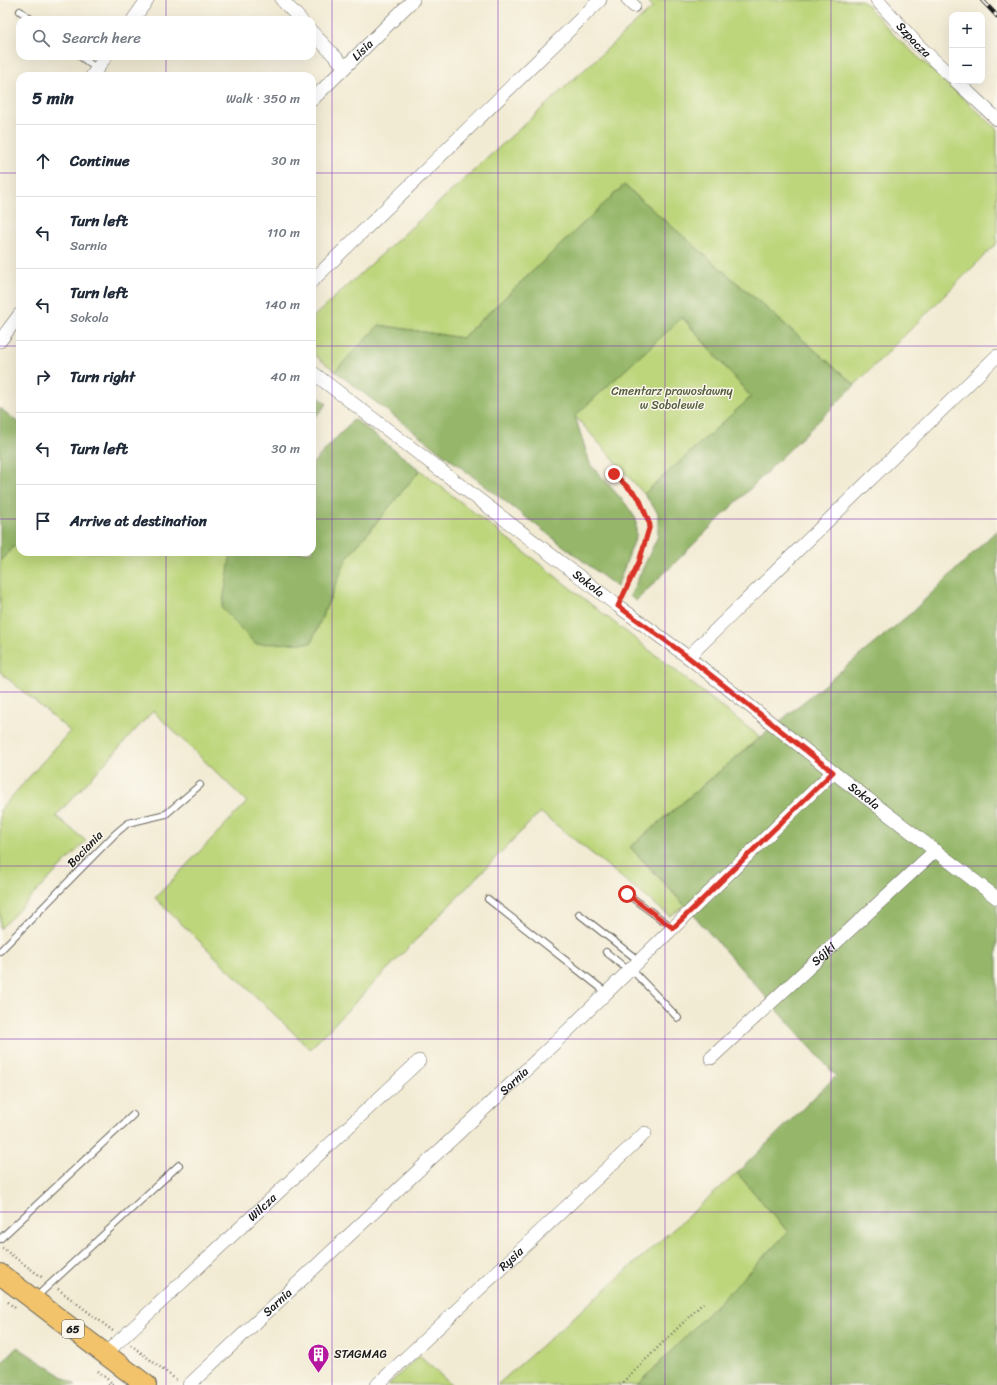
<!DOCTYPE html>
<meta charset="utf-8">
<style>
:root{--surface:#fff;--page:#f6f6f7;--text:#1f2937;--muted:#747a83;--line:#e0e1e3}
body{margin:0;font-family:Sriracha,sans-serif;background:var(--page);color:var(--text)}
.controls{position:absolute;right:12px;top:12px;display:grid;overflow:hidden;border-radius:8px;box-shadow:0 4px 16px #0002}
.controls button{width:36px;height:36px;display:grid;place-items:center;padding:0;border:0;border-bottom:1px solid var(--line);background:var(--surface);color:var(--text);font:20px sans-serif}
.stop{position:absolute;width:12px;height:12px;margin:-9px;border:3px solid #d93025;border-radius:50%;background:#fff}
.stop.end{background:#d93025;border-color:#fff;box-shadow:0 1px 4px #0008}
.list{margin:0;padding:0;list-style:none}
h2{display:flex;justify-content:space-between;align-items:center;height:52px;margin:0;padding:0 16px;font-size:17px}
h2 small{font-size:13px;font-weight:400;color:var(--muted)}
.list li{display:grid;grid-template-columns:26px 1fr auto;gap:12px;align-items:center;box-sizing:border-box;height:72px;padding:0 16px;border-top:1px solid var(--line)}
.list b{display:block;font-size:15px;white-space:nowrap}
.list p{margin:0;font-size:13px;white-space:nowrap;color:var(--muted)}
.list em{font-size:13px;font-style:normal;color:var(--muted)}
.icon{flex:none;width:22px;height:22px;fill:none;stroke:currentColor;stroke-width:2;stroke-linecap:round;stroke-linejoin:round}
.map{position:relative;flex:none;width:997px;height:1385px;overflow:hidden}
.search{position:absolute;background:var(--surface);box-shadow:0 4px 16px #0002;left:16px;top:16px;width:300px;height:44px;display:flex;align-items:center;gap:10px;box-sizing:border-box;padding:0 14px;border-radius:12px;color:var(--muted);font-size:15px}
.panel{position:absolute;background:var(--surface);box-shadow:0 4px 16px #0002;left:16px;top:72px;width:300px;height:484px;border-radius:12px}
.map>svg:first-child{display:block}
</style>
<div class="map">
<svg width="997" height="1385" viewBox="0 0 997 1385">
<rect width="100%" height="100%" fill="#fbf7ec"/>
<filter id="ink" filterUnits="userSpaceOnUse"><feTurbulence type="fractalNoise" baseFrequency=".025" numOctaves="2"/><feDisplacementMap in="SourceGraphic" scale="8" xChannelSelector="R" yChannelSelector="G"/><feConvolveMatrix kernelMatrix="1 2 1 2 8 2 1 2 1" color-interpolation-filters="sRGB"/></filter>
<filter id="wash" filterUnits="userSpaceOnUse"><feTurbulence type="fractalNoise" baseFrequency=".012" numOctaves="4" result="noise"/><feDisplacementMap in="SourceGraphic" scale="16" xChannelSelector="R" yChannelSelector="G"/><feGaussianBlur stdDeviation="0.9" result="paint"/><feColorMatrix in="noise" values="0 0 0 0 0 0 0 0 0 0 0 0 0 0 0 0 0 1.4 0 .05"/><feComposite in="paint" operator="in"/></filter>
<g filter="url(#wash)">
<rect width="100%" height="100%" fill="#f2ebd4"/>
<path fill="#bdd67b" stroke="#6c794c" d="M647 0H862L896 37 997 129V243L855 385 624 185 462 338 379 325 335 371 312 353V318L653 7Z
M682 317 751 397 644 494 575 416Z
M420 470 760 737 630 847 685 906 670 916 540 812 310 1049 155 898 247 802 153 711 56 816 86 841 0 929V810L70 731 0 672V561L20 540V552H229L311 643 347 558Z
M737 1173 788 1232 638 1385H497Z
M419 1356 452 1385H388Z"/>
<path fill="#96b76b" stroke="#596a44" d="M624 185 855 385 636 601 630 596 658 536V513L644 494 751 397 683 317 575 416 590 464 625 503 636 519V536L617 587 335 371 379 325 462 338Z
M312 392 327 404 312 420Z
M0 408 20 424V540L0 561Z
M354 419 420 470 347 558 311 643 255 644 222 608 231 553 232 552H312V464Z
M997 530V1385H638L788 1232 737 1173 836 1076 666 884 630 847 750 746 910 614Z
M17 1347 76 1385H0V1365Z"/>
</g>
<g filter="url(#ink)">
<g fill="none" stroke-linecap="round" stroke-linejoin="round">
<defs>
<path id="service" d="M20 11 32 20
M80 56 97 69
M627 894 673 928
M488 899 607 993
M579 914 639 961
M0 951 115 834 128 823 166 814 200 785
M606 952 629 971
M631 969 678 1018
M0 1239 133 1115
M35 1298 179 1165"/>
<g id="minor">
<path d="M282 0 301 20"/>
<path d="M628 0 634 6"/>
<path id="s1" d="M877 0 918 45 952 77"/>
<path d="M133 20 147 0"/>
<path d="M312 32 345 67"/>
<path d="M92 76 106 56"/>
<path d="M956 81 997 119"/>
<path id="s2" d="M312 100 413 0"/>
<path d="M312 281 600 0"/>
<path d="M0 341 20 314"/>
<path id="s3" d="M312 372 618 606 688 657 833 772 997 898"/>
<path d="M688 657 997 356"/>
<path id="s4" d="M711 1058 935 851"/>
<path id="s5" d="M105 1354 419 1061"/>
<path id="s6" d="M189 1385 559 1039 833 772"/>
<path id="s7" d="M377 1385 645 1133"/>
</g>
<path id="primary" d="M0 1274 146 1385"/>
</defs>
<use href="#service" stroke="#67645c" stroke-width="8"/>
<use href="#minor" stroke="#67645c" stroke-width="14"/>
<use href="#primary" stroke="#67645c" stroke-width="22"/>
<path stroke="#67645c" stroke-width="2.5" stroke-dasharray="1 3" stroke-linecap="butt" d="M614 474 639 498 650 525 639 562 623 595
M2 1248 43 1278
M58 1289 113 1331
M8 1302 16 1309
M131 1345 178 1381
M98 1371 113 1384 108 1385
M620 1385 704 1302"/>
<use href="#service" stroke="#fff" stroke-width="6"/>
<use href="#minor" stroke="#fff" stroke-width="13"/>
<use href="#primary" stroke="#f2c36a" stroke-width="20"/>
<defs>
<path id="rail" d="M982 0 997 16"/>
</defs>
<use href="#rail" stroke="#1c1c1c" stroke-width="4.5"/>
<use href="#rail" stroke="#fbf7ec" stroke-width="3" stroke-dasharray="9" stroke-linecap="butt"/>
</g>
</g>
<g fill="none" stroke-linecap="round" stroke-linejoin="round" filter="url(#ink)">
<path stroke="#d93025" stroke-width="5" d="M614 474 639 498 650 525 639 562 618 606 688 657 833 772 673 928 627 894"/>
</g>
<path fill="none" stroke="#7b2cbf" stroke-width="1" stroke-opacity="0.55" d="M166 0V20M332 0V1385M498 0V1385M665 0V1385M831 0V1385M166 56V76M0 173H20M312 173H997M0 346H20M312 346H997M0 519H20M312 519H997M166 552V1385M0 692H997M0 866H997M0 1039H997M0 1212H997"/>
<defs>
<symbol id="building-pin" viewBox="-11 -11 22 30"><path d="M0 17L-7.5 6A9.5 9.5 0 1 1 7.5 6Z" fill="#b5179e" stroke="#fbf7ec"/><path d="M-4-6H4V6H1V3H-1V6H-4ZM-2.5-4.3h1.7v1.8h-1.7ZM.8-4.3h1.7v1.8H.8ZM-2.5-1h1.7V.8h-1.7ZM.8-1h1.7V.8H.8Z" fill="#fff"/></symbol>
</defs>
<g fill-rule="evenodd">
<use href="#building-pin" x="306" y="1342" width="25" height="34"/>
</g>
<g text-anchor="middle" stroke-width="3" stroke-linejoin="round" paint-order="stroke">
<rect fill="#fbf7ec" stroke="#5f5e5a" stroke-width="1" x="62" y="1320" width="22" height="18" rx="3"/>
<g font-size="11" font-weight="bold" fill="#1c1c1c">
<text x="73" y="1333">65</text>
</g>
<g font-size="12" fill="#1c1c1c" stroke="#fbf7ec">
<text dy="4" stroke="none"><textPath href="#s1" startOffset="54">Szpacza</textPath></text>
<text dy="4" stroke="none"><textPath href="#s2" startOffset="71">Lisia</textPath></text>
<text dy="4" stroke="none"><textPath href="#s3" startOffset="348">Sokola</textPath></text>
<text dy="4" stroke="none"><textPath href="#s3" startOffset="696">Sokola</textPath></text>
<text transform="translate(85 849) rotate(-46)" y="4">Bociania</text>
<text dy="4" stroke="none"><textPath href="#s4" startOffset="153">Sójki</textPath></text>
<text dy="4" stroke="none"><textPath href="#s6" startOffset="445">Sarnia</textPath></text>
<text dy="4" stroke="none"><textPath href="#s5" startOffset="215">Wilcza</textPath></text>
<text dy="4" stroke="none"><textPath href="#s7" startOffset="184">Rysia</textPath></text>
<text dy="4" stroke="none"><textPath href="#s6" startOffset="121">Sarnia</textPath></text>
</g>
<g font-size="12" fill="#545d3d" stroke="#fbf7ec">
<text x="672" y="395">Cmentarz prawosławny<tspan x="672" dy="14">w Sobolewie</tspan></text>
</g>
<g font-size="12" fill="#1c1c1c" stroke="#fbf7ec" text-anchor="start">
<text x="334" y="1358">STAGMAG</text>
</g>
</g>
</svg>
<div class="controls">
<button>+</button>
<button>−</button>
</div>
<div class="stop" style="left:627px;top:894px"></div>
<div class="stop end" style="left:614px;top:474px"></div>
<div class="search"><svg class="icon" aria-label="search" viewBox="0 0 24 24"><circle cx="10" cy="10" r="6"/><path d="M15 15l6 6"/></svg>Search here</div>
<section class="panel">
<h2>5 min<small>Walk · 350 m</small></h2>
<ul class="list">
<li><svg class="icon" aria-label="ahead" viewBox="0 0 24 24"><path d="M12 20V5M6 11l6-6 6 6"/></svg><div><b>Continue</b></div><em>30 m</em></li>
<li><svg class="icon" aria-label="left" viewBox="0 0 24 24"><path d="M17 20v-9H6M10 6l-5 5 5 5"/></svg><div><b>Turn left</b><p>Sarnia</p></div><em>110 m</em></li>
<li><svg class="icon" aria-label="left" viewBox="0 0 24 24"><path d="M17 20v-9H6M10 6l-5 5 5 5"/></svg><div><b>Turn left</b><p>Sokola</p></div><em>140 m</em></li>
<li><svg class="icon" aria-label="right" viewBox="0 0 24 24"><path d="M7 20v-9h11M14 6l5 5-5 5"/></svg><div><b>Turn right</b></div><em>40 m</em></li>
<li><svg class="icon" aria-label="left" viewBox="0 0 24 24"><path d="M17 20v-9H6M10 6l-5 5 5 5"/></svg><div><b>Turn left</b></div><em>30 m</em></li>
<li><svg class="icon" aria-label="arrive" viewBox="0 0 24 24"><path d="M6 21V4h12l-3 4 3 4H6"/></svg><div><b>Arrive at destination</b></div></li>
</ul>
</section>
</div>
